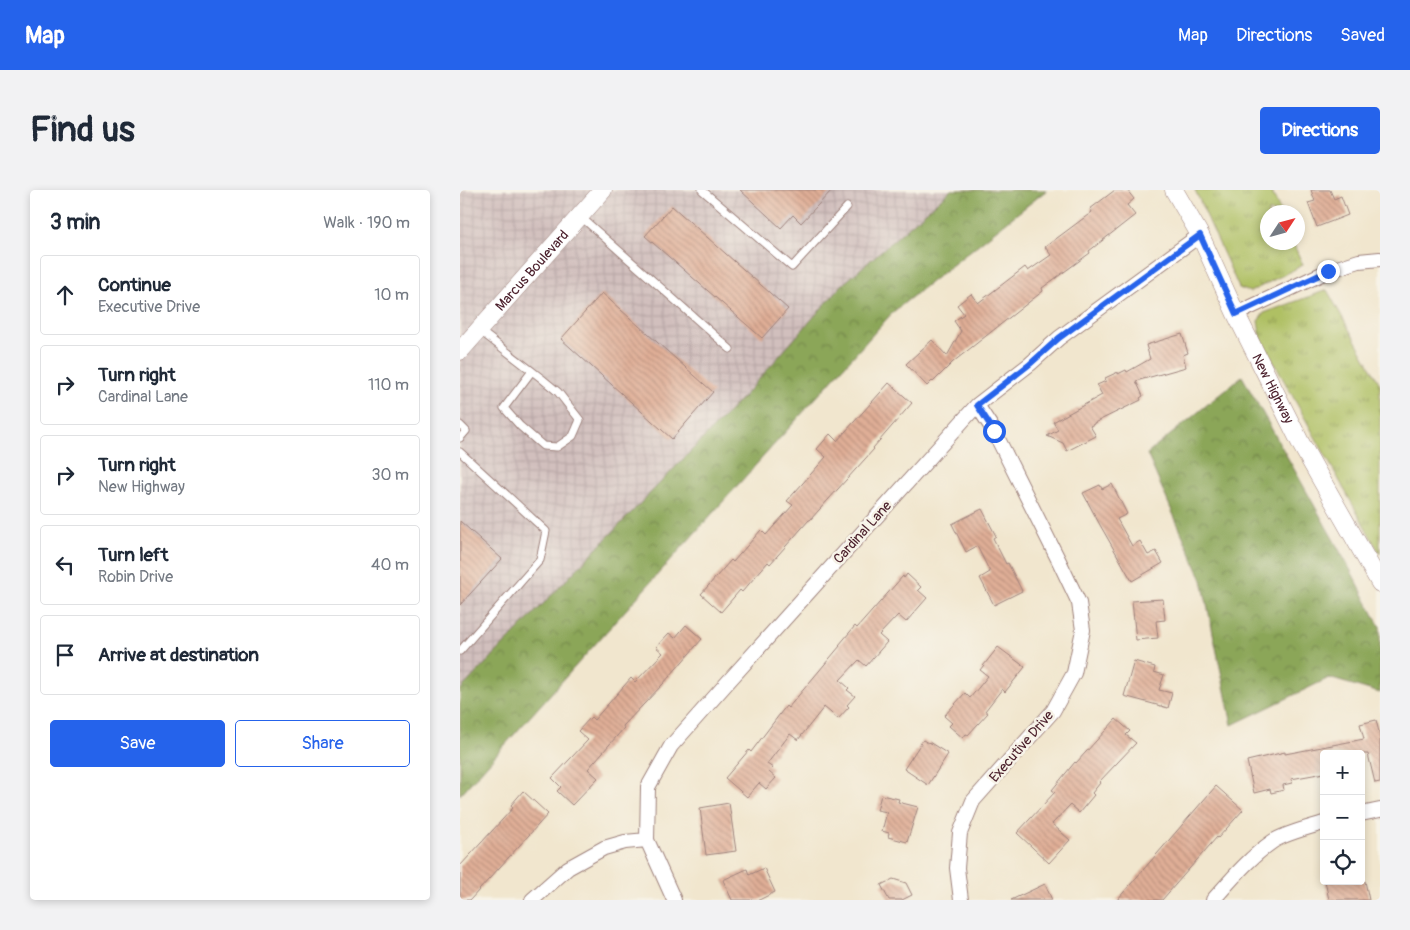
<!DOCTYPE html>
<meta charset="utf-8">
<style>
:root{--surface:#fff;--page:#f2f2f3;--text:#1f2937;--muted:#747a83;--line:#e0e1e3;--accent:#2563eb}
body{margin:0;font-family:Pangolin,sans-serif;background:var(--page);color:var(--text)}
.controls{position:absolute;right:15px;bottom:15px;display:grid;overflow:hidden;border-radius:5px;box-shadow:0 2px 8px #0003}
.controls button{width:45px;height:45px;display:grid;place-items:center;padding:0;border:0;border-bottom:1px solid var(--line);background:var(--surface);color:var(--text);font:25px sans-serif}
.compass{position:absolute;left:800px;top:15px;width:45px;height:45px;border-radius:50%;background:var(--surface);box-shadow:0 2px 8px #0003;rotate:54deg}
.stop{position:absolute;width:15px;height:15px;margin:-11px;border:4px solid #2563eb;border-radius:50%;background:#fff}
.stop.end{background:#2563eb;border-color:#fff;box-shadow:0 1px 5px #0008}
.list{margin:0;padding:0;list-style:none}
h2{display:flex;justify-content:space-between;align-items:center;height:65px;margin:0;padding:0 20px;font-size:21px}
h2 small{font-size:16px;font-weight:400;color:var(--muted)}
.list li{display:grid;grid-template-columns:32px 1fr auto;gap:15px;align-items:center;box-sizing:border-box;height:80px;margin:0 10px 10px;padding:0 10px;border:1px solid var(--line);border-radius:5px}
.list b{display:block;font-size:19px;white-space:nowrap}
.list p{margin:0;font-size:16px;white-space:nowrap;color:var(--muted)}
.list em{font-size:16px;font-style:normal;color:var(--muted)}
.actions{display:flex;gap:10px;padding:15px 20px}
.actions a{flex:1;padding:11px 0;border:1px solid var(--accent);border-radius:5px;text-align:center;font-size:18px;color:var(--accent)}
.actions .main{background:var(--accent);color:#fff}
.icon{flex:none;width:28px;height:28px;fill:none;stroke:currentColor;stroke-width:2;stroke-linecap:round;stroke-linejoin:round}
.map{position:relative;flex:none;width:920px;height:710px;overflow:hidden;border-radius:5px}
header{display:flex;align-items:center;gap:30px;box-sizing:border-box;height:70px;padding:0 25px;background:var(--accent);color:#fff}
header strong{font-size:24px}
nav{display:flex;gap:28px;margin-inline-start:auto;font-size:18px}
.intro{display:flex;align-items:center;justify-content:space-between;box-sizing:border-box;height:120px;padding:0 30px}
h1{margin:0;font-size:35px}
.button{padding:12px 22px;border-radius:5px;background:var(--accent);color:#fff;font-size:18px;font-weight:700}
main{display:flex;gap:30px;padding:0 30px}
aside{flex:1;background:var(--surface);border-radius:5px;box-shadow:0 2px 8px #0003}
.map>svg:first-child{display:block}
</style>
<header>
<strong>Map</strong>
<nav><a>Map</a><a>Directions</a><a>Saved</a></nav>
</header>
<div class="intro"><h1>Find us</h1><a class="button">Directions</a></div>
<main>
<aside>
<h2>3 min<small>Walk · 190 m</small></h2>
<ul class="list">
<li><svg class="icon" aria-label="ahead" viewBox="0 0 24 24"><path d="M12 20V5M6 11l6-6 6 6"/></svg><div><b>Continue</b><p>Executive Drive</p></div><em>10 m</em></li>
<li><svg class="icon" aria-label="right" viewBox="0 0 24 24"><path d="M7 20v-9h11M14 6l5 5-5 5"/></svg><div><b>Turn right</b><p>Cardinal Lane</p></div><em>110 m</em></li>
<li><svg class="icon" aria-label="right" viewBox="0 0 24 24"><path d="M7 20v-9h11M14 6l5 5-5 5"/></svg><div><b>Turn right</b><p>New Highway</p></div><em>30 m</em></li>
<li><svg class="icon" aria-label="left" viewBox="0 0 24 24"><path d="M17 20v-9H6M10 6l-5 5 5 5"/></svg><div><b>Turn left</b><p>Robin Drive</p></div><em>40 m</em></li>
<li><svg class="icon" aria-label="arrive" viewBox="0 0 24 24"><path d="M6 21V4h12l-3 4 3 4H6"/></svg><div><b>Arrive at destination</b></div></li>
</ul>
<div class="actions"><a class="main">Save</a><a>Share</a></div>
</aside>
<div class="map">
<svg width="920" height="710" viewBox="0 0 920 710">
<defs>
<pattern id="industrial-grid" width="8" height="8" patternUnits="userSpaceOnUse" patternTransform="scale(1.25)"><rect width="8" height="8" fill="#d1bfbd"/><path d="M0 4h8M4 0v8" fill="none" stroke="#b5a4a3"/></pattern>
<pattern id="grass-tufts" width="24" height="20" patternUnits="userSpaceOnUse" patternTransform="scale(1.25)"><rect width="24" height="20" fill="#afc063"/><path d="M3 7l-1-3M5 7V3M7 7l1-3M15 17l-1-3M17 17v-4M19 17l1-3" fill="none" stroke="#909b52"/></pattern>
<pattern id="forest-crowns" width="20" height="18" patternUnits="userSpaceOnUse" patternTransform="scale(1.25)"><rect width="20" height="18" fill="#8ba659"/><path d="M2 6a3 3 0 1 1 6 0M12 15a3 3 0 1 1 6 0" fill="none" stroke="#74874a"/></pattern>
<pattern id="building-back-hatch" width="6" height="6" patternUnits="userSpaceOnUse" patternTransform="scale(1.25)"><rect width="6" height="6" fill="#e0af97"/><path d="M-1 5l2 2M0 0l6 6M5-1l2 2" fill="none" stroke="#b88e7b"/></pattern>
</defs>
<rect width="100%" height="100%" fill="#f7f3e8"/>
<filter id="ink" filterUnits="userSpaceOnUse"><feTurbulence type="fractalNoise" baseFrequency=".02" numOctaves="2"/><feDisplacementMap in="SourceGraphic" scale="10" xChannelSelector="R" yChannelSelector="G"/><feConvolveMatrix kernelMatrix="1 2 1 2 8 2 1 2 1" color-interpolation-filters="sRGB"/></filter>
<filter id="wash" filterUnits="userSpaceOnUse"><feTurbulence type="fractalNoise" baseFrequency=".0096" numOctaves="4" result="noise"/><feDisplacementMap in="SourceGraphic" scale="20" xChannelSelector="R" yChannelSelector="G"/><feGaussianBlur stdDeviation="1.12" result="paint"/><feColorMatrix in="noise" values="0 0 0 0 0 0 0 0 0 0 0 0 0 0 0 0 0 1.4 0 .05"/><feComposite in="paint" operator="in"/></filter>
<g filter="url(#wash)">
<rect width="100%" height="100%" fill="#f1e6ce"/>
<path fill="url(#industrial-grid)" d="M0 0H509L0 560Z"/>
<path fill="url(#grass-tufts)" stroke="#7c7047" d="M735 0H811L821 22H808V52L833 53 843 75 790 102 779 98Z
M867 100 920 194V364L801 149 798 131 804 123Z"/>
<path fill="url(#forest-crowns)" stroke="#6a6242" d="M491 0H587L433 122 0 605V500L284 206 382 95Z
M782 186 891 381 920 437V503L869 488 772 535 742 390 687 264Z"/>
<g id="blocks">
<path fill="url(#building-back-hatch)" d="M280 0H372L341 33 333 25 321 38Z
M655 0H667L674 9 667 15 675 25 629 61 630 63 582 98 583 101 493 172 473 192 472 191 467 196 446 174 472 150 487 166 501 141 494 131 504 124 497 115 511 104 518 113 565 77 568 81 591 65 585 57 632 22 630 19Z
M851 0H870L874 9 881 6 888 25 857 37 848 13 855 11Z
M212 16 328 119 302 148 185 46Z
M142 103 253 202 212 249 101 149Z
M722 144 728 163 723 165 726 177 676 191 683 206 680 208 681 210 634 233V234L630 236 636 246 607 261 603 253 587 246 598 240 593 232 642 205 637 195 646 191 645 188 658 182V184L666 180 667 182 690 169 686 155Z
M429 193 452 213 413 258 414 259 350 330H349L310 374 308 372 282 402 280 400 261 422 241 404 271 370 273 372 301 340 306 345 333 315 327 311 366 267 357 259 370 244 377 251Z
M652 294 667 324 657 329 672 356 680 351 688 365 696 361 703 373 672 391 640 335 623 303 640 295 642 299Z
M522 319 536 346 533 348 546 374 548 373 562 401 534 415 520 388 530 382 517 356 506 362 492 334Z
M0 331 42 369 0 415Z
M447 384 461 397 458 400 467 408 446 432 438 425 419 445 427 452 406 476 399 470 380 490 389 498 387 500 395 506 387 515 389 517 378 529 364 517 338 550 330 544 307 574 313 578 309 582 316 588 306 599 299 593 287 607 265 588 289 560 291 562 326 516 328 518 380 456 379 455 395 436 397 438 443 386 444 388Z
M703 409 705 430 696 431 698 448 676 450 672 411Z
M226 435 242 449 203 494 163 536 164 538 128 579 138 588 112 615 97 601 101 597 92 588 128 550 118 541 131 527 134 530 171 488 175 492 203 463 196 457 209 443 215 448Z
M538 457 565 477 545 502 542 499 525 521 528 523 508 545 506 544 503 548 489 536 492 533 484 526 505 503 510 508 528 486 520 480Z
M674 471 695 477 694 482 704 485 699 500 712 503 708 518 664 506Z
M656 529 670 541 666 545 676 553 639 592 640 593 632 603 634 605 619 623 610 615 592 634 610 650 589 673 557 643 595 602 592 600 615 572 616 573Z
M916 530 920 546V592L915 593 908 564H864V583L831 589 832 593 823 595 824 600 811 603 810 599 794 603 787 571 825 562V564L904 549 900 534Z
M463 550 468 553 469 552 488 564 468 595 444 579Z
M756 596 783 620 758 648 757 647 702 710H657Z
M63 601 88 624 10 710H0V676L53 618 51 615Z
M421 605 439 609 438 612 458 617 447 652 428 647 429 643 422 641 427 622 417 620Z
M269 613 276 661 246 665 240 618Z
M304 678 315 702 299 710H272L263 690 287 679 289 685Z
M433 689 446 693 452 705 442 710H429L421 695Z
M865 691H905L909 710H869Z
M585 694 592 710H551Z"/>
</g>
</g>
<g filter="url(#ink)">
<use href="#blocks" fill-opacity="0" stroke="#9e827c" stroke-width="1"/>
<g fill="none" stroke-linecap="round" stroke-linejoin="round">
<defs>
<path id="service" d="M242 0 332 77 387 17
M120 26 270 159
M19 140 81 188 98 202 120 230 113 246 97 257 83 256 60 236 44 218 72 181
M0 235 6 241 0 248
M0 262 86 341 80 370 0 461"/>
<path id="minor" d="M776 124 868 81 899 71 920 69
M901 624 920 620
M72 710 108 678 144 658 165 652 187 650
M214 710 187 650 188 597 211 556 267 493 517 215 570 174 599 148 740 45
M501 710 497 678 500 643 513 611 593 521 614 483 623 440 619 413 599 371 534 241 517 215
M753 710C771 690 789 668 812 652 823 644 850 637 864 633"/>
<g id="tertiary">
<path id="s1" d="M714 0 740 45 776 124 841 254 920 393"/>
<path id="s2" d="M0 161 143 0"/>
</g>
</defs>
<use href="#service" stroke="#9e827c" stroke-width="9"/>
<use href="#minor" stroke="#9e827c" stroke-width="16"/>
<use href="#tertiary" stroke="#9e827c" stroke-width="19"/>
<use href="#service" stroke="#fff" stroke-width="7"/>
<use href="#minor" stroke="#fff" stroke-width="14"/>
<use href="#tertiary" stroke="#fff" stroke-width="18"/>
</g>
</g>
<g fill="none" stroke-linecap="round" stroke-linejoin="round" filter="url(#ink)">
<path stroke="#2563eb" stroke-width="6" d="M534 241 517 215 570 174 599 148 740 45 776 124 868 81"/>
</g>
<g text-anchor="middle" stroke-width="5" stroke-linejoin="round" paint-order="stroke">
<g font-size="14" fill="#4a1f2b" stroke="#f7f3e8">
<text dy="5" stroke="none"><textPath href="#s2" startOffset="108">Marcus Boulevard</textPath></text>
<text dy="5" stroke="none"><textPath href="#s1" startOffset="222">New Highway</textPath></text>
<text transform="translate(402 342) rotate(-48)" y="5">Cardinal Lane</text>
<text transform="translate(561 556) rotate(-49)" y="5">Executive Drive</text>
</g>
</g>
</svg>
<div class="controls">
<button>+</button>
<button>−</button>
<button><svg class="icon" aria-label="locate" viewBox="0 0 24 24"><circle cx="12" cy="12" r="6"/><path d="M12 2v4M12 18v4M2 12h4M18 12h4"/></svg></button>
</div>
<svg class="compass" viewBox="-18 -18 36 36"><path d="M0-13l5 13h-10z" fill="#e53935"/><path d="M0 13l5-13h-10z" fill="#747a83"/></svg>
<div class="stop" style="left:534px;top:241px"></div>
<div class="stop end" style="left:868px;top:81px"></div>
</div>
</main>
